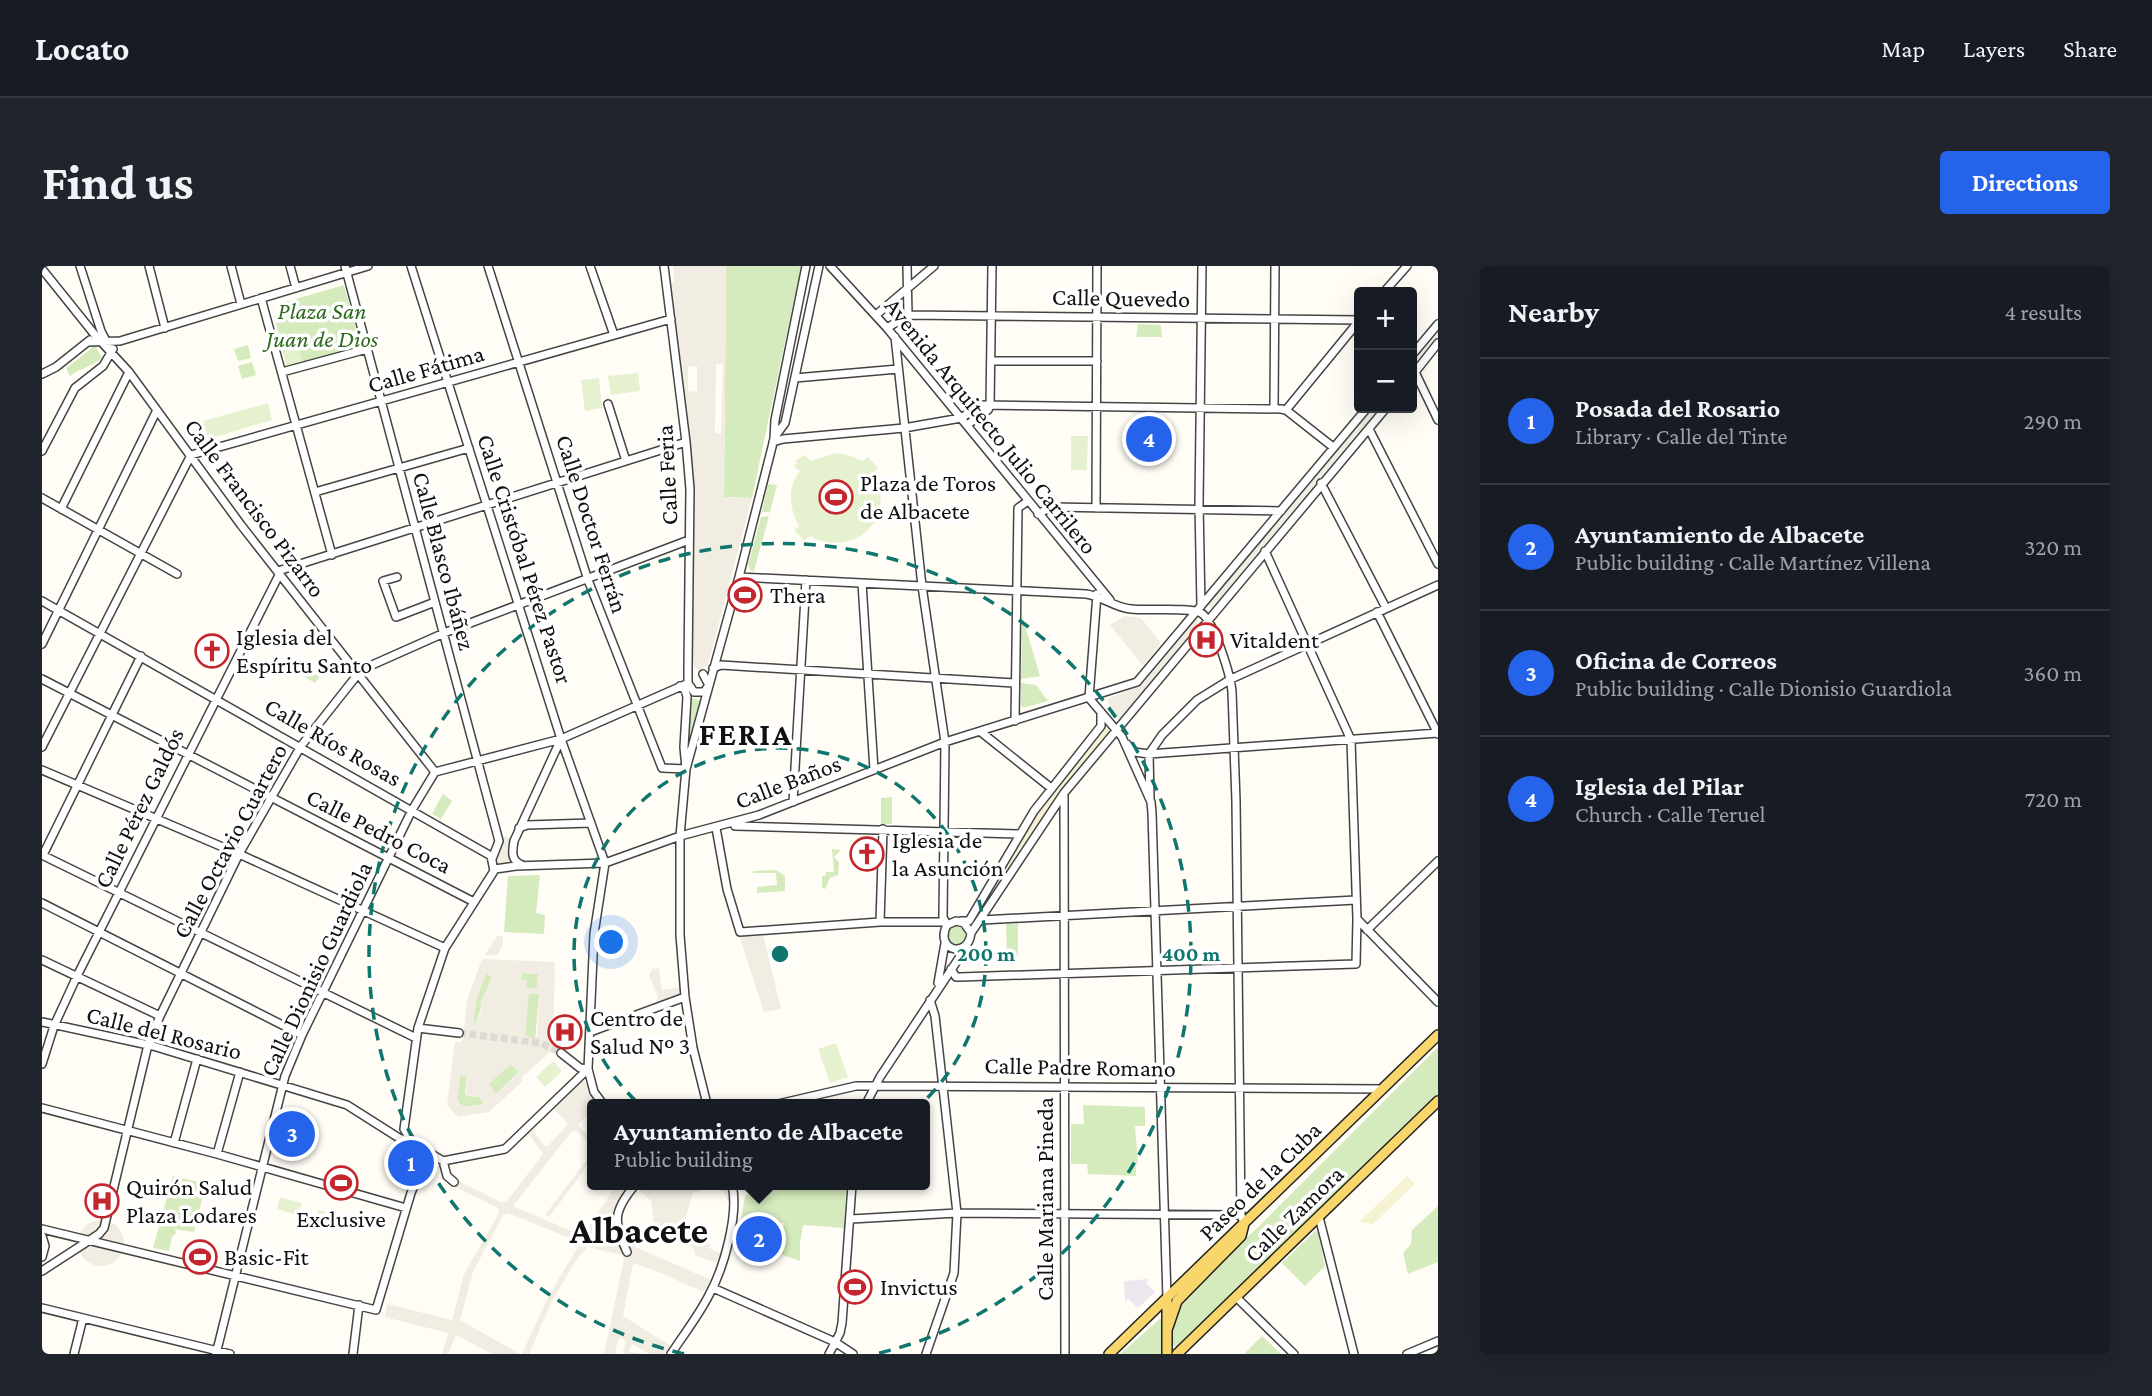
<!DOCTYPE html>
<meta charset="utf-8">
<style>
:root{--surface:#171b24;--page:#20242c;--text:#f1f3f6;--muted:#9ea1a6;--line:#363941;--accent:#2563eb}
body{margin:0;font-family:"Crimson Pro",serif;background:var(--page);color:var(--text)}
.controls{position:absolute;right:21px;top:21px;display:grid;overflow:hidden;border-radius:7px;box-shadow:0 7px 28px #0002}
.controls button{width:63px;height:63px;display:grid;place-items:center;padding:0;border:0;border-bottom:2px solid var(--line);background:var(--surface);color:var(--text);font:35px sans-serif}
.you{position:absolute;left:570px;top:677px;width:24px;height:24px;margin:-18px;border:5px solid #fff;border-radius:50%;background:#1a73e8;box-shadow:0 0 0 10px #1a73e833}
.badge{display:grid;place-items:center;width:46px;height:46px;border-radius:50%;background:var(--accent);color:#fff;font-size:23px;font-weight:700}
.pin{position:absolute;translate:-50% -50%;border:4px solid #fff;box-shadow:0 2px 7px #0006}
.popup{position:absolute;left:545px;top:833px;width:343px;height:91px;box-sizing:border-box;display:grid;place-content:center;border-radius:7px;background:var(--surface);filter:drop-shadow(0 2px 5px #0005);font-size:23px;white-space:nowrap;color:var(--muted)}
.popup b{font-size:26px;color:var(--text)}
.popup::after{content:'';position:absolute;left:50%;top:100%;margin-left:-14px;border:14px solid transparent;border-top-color:var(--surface)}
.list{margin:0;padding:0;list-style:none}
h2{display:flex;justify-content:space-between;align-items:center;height:91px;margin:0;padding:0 28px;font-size:30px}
h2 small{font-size:23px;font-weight:400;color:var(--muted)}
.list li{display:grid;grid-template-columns:46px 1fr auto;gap:21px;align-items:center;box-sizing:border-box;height:126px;padding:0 28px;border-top:2px solid var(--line)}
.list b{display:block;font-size:26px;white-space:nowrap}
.list p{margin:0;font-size:23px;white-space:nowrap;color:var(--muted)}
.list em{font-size:23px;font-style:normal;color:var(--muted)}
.map{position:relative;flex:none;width:1396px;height:1088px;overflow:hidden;border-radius:7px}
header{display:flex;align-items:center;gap:42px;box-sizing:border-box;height:98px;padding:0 35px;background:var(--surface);border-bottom:2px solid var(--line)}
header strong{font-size:33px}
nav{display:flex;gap:38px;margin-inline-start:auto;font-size:24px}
.intro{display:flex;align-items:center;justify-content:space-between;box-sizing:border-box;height:168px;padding:0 42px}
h1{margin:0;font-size:49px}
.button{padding:18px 32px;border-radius:7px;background:var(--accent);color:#fff;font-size:24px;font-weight:700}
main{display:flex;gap:42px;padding:0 42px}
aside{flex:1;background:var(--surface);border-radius:7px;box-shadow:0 7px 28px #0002}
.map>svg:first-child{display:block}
</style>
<header>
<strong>Locato</strong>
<nav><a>Map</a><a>Layers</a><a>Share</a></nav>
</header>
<div class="intro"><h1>Find us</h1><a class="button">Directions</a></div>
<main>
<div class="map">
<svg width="1396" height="1088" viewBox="0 0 1396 1088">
<rect width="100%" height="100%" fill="#fffdf5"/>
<path fill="#eee6ef" d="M1107 1013 1104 1017 1113 1026 1096 1042 1086 1033 1083 1036 1082 1015Z"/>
<path fill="#f6f3d4" d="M1063 461 1068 465 1007 543 935 658 931 660V652L1001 539Z
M1365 910 1373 918 1331 958 1317 956Z"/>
<path fill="#d5ebbd" d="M684 0H759L710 232 682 231Z
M302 19 319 80 245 101 232 50 239 48 236 38Z
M1096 58 1119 59 1120 71H1094Z
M206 79 209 92 196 95 192 83Z
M51 81H54L60 92C49 101 39 102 28 110L24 102Z
M210 96 214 109 200 113 196 100Z
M726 218 735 219 728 246H720Z
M727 250 712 305H709L706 299 719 251Z
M980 349 998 410 979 413Z
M258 397 279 409 273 417 253 405Z
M979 417 994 419 1006 435 981 442 979 439Z
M650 432 660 435 647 480 648 433Z
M401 528 410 535 399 553 390 548Z
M850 531V558H839V532Z
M790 583 799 584 792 591 797 596 796 609 788 612 783 623 780 622V610H783L784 606H792Z
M734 604 743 610V625L715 627V621L735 619 734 607H711V605Z
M498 609 494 647 503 649 502 668 462 666 466 610Z
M964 657H976V690H965Z
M906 669a9 9 0 1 1 18 0a9 9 0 1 1-18 0Z
M444 707 449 710V713L434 757 431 756 435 731Z
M480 707 496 708 495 723 484 722 479 714Z
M486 728H497L493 774 483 769Z
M1396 781V828L1135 1081 1131 1080C1127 1065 1132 1048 1138 1034L1215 962Z
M469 798 477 806 454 828 446 818Z
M418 809 425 810 423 827 425 830 437 831 442 837 441 838 423 841 417 837 415 833Z
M1041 839 1103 841V860H1093L1096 897 1094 898V910L1046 908 1045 898H1029V858H1042Z
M131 910 164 918 152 966 133 963 134 967 130 971 127 985 111 982Z
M717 919H804L802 962 761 959 758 977V995L738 988 742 957 699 954 703 930Z
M1396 940V996L1366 1008 1361 987 1369 978 1370 964Z
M1273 965 1276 966 1283 1000 1263 1020 1240 997Z
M1119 1052H1121L1119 1088H1078Z
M1220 1070 1239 1088H1202Z"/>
<path fill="#e6f2cf" d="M257 82 261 97 245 101 242 86Z
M596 107 598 125 569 129 566 110Z
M557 112 560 142 543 145 539 114Z
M226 137 230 154 166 173 161 155Z
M1029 170H1046L1045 204H1029Z
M794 187 806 189 821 195 826 191 836 202 832 207C837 218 840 228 838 240 833 273 795 286 768 270L762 275 752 264 757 260C747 243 745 221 758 205L752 200 755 197 753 195 763 189 769 195Z
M794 777 806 811 788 817 776 783Z
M511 795 520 805 503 821 494 811Z
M238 931 260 937 256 949 235 943Z
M276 944 295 949 292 961 273 956Z"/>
<path fill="#f1ede2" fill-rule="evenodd" d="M631 0H684L682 231 710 232 666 399 658 404 653 402 649 396 652 221 628 17 632 16ZM674 98H681L679 168 673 167ZM655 100V126L646 125V101Z
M1396 62V72L1370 103V94Z
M1330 142H1337L1170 342 1166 339Z
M1083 350 1099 352 1119 377 1101 400 1068 359Z
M1154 354 1158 357 1078 454 1069 445 1065 433 1100 419Z
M458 570 470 572 466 582 468 597 466 598H456L454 595Z
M721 668 739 743 722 746 697 669Z
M455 670H461V678L456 689H443Z
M440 693 513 696 511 775 513 777 511 783 479 812 481 815 447 846 416 851 405 839 413 776H420L426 731ZM480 707 496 708 495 722H484L485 714 479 713ZM444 708H448L449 713 445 727 442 726 438 739 441 741 434 757 431 755 435 731ZM487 728H497L495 768 493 774 483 769ZM469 798 477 807 454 828 447 818ZM418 809 425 810 424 829 437 831 442 836 441 838 423 841 417 837 415 833Z
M617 702 620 724 639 721 640 728 613 738 616 731 607 709 610 703Z
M537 815 543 816 556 838H551V845L537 857V861L551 873V880L534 865H530L471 940 541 970 574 919H689V937L685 935 684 929 680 925 667 921 660 922 656 927 651 926 641 961 644 962 646 970 650 969 653 975 658 976 664 973 663 976 668 978 667 982 679 987 674 996 654 990 651 981 624 969 612 956 609 935 598 924H593L579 946 581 966 593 981 669 1014 661 1026 614 1005 591 997 581 1050 627 1079 628 1082 625 1088H607L590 1078 587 1086 601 1088H583L581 1087 584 1075 580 1072 576 1073 573 1088H562L582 993 580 989 545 981 533 996 509 1037 487 1088H480L506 1031 537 979 535 975 466 947 461 949 431 1006 418 1054 478 1088H450L414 1069 406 1088H400L406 1067 343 1051 345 1038 410 1054 422 1008 457 947 456 942 411 920 412 913 459 936 465 935 501 888 486 867 494 863 493 867 503 880H506L526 858 510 841Z
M546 892 548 894 541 906 507 951 503 949Z
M36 977a23 23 0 1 1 46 0a23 23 0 1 1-46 0Z"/>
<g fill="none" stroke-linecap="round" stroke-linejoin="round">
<path stroke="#dbdad3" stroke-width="7" stroke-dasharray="7 3.5" stroke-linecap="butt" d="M417 767 499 777 519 787"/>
<defs>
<path id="minor" d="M38 0 59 65 66 79
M107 0 123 62
M189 0 199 38
M248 0 254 22
M303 0 457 575 450 593
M369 0 519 473 563 597 552 668 546 803 552 826 561 838
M446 0 546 314 620 502 644 503
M548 0 572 69
M622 0 644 176 648 223 646 402V417L652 426H662L667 419 661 408
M788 0 845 62 1068 334
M865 0 866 49
M0 3 53 69 87 106 199 259 393 506
M1342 26 1365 0
M219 32 290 289
M834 49 892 0
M845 62 866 49 1317 54
M853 71 880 320 903 476 901 651 905 659
M46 76 78 75 326 0
M1370 89 1396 58
M949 95H1055
M240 106 325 83
M1373 106 1396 154
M0 108 14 101 48 74
M1370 110 1396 77
M753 112 856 103
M566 138 584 195
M1232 143 1233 0
M1244 144 1317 55
M925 159 946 144 948 140 950 0
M1327 163 1396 298
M732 172 743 157 777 0
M731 176 741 173 862 162 919 152 939 139 1239 143 1244 144 1291 181
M0 185 33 122 61 100 71 83
M1279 217 1344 342
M273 226 427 182
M0 232 135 308
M1054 242 1055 0
M19 243 87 106
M996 248 1009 241 1239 245
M1223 285 1309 474 1315 653 1396 736
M236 305 644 176
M355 311 341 315 354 351 393 336
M697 311 1044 328C1060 330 1073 342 1089 343 1104 345 1149 341 1159 347 1172 354 1189 411 1190 426L1194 535 1199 949 1202 957
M820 317 832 504
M0 335 449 590 452 605 403 682 376 762 362 863 370 876
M1159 340 1157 238 1160 0
M1335 346 1396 468
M0 378 115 144
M671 402 679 399 972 417
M0 413 432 636
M638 420 643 424 645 431 642 481 644 503 638 570V669L643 731 651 782 665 838
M1047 432 1080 471 1109 536 1110 547 1125 1032
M1047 432 1055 328
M973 455 976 242 986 235
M939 466 1009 522
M1085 478 1092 486 1107 488 1396 467
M0 481 149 189 629 53
M644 503 697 311 732 173 733 154 764 0
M0 504 197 588 403 682
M393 506 519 473 642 419
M1022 529 1023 1088
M1108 532 1107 488 1120 469 1155 434 1189 413 1396 319
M751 536 764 314
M693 560 977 568
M477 562 485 559 549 557
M674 562 685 623 698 666 838 656H903
M0 589 374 772
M1 589 99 390
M480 599C469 595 470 586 472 575L519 473
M453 603 474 600 563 597 638 570 717 549 903 476 1095 416 1325 142
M0 637 260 769
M940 654 1314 634
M919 655H927L992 545 1059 460V446
M838 656 841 563
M1325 664 1396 595
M929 667 922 657 914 655 905 659C892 684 926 694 929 667L1022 527 1344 142
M0 694 118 750
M909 703 914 711H918L1314 698 1315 653
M896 717 903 677
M0 756 111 780 305 839 357 872 370 876 401 895 405 910 412 916
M376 762 417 767
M548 766 643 731
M519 787 538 802 546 803
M0 798 12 760 35 710 238 307
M736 838 814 820H832L1340 823
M824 838 838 811 925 680
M0 842 175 888 364 942
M132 877 155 793
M175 888 198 806
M401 895 463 883 546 803
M1277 951 1312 1088
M809 953 915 947 1199 949
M0 963 334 1044 369 927 378 905 390 890
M0 970 3 980 0 991
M585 986C571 956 571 945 593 919
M0 1005 57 968 62 962 106 779 118 750 197 588 229 532 259 480 316 408 330 399 402 367 647 274
M671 1022 793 1076 811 1088
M1194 1031 1252 1088
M0 1042 188 1088
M32 1088 41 1052
M174 1088 243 810 260 769 370 544 393 506
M311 1088 317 1039
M629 1088C642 1068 657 1049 667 1029 682 1002 697 948 690 919
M787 1088 798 1067 800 1057 810 919
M884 1088 912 1007 915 947 893 750 888 734
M1365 1088 1396 1075"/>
<path id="major" d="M1125 1064 1135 1035 1199 970 1202 958
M1067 1088 1396 769
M1125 1088V1032
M1135 1088 1396 835"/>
</defs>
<use href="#minor" stroke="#444" stroke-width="10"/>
<use href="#major" stroke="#222" stroke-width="12"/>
<use href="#minor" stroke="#fff" stroke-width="7"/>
<use href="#major" stroke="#f9d66b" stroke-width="9"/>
</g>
<g fill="none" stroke="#0f766e" stroke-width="3.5" stroke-dasharray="12 9">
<circle cx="738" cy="688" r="206"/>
<path d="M642 1088A411 411 0 1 1 834 1088"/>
</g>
<defs>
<symbol id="stadium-ring" viewBox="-11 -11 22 22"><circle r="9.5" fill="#fff" stroke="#c4262e" stroke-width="1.5"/><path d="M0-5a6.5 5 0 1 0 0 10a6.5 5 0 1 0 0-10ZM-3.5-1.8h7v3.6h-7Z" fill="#c4262e"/></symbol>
<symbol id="hospital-ring" viewBox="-11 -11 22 22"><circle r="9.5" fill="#fff" stroke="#c4262e" stroke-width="1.5"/><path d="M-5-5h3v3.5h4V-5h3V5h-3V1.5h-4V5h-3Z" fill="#c4262e"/></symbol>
<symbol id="church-ring" viewBox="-11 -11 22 22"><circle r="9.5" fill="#fff" stroke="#c4262e" stroke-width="1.5"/><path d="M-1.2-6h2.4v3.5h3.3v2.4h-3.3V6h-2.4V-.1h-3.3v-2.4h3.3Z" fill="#c4262e"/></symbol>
</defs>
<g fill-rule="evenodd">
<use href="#stadium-ring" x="775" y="212" width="38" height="38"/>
<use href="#stadium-ring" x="684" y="310" width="38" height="38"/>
<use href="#hospital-ring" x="1145" y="355" width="38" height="38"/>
<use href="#church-ring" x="151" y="366" width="38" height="38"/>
<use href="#church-ring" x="806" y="569" width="38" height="38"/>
<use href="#hospital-ring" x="504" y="747" width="38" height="38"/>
<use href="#stadium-ring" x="280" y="898" width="38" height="38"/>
<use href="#hospital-ring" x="41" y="916" width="38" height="38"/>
<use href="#stadium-ring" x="139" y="972" width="38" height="38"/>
<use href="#stadium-ring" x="794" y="1002" width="38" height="38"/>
</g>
<g text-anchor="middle" stroke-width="7" stroke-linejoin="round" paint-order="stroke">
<g font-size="24" fill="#111" stroke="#fff">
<text transform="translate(1079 32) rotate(1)" y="8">Calle Quevedo</text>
<text transform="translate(384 103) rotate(-16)" y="8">Calle Fátima</text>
<text transform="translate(949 160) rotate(51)" y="8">Avenida Arquitecto Julio Carrilero</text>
<text transform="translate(625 209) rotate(-93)" y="8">Calle Feria</text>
<text transform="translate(213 242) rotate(53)" y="8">Calle Francisco Pizarro</text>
<text transform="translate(550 258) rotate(72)" y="8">Calle Doctor Ferrán</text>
<text transform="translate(483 293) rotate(72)" y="8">Calle Cristóbal Pérez Pastor</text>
<text transform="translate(402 295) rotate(75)" y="8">Calle Blasco Ibáñez</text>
<text transform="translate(291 476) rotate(30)" y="8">Calle Ríos Rosas</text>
<text transform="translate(746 516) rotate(-21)" y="8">Calle Baños</text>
<text transform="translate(97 542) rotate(-64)" y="8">Calle Pérez Galdós</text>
<text transform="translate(337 565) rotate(27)" y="8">Calle Pedro Coca</text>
<text transform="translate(188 575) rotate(-62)" y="8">Calle Octavio Cuartero</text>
<text transform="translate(274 703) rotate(-65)" y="8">Calle Dionisio Guardiola</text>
<text transform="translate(122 767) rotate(14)" y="8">Calle del Rosario</text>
<text transform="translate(1038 801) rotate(1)" y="8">Calle Padre Romano</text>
<text transform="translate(1218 915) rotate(-44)" y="8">Paseo de la Cuba</text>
<text transform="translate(1003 933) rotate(-90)" y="8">Calle Mariana Pineda</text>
<text transform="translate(1252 948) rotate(-44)" y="8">Calle Zamora</text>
</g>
<g font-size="24" font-style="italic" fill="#2f6b1f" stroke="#fff">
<text x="280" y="53">Plaza San<tspan x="280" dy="28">Juan de Dios</tspan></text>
</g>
<g font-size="24" fill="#111" stroke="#fff" text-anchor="start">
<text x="818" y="225">Plaza de Toros<tspan x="818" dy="28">de Albacete</tspan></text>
<text x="728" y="337">Thera</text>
<text x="194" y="379">Iglesia del<tspan x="194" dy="28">Espíritu Santo</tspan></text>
<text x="1188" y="382">Vitaldent</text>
<text x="850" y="582">Iglesia de<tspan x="850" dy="28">la Asunción</tspan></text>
<text x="548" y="760">Centro de<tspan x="548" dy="28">Salud Nº 3</tspan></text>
<text x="84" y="929">Quirón Salud<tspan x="84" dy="28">Plaza Lodares</tspan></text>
<text x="299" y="961" text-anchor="middle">Exclusive</text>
<text x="182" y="999">Basic-Fit</text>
<text x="838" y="1029">Invictus</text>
</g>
<g font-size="32" font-weight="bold" letter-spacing="2" fill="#111" stroke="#fff">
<text x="704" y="479">FERIA</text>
</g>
<g font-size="38" font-weight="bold" fill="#111" stroke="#fff">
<text x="597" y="977">Albacete</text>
</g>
</g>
<circle cx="738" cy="688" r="10" fill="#0f766e" stroke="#fff" stroke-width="3.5"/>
<g font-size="21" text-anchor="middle" font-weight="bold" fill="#0f766e" stroke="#fff" stroke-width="7" stroke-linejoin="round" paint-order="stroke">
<text x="944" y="695">200 m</text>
<text x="1149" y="695">400 m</text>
</g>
</svg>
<div class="controls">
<button>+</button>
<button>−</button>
</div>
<div class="you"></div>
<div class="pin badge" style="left:369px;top:897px">1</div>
<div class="pin badge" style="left:717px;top:973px">2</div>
<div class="popup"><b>Ayuntamiento de Albacete</b>Public building</div>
<div class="pin badge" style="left:250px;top:868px">3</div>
<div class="pin badge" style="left:1107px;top:173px">4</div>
</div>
<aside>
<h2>Nearby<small>4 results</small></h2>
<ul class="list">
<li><span class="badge">1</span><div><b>Posada del Rosario</b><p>Library · Calle del Tinte</p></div><em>290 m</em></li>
<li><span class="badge">2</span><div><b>Ayuntamiento de Albacete</b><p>Public building · Calle Martínez Villena</p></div><em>320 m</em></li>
<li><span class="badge">3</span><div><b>Oficina de Correos</b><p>Public building · Calle Dionisio Guardiola</p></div><em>360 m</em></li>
<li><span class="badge">4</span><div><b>Iglesia del Pilar</b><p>Church · Calle Teruel</p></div><em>720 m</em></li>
</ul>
</aside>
</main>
